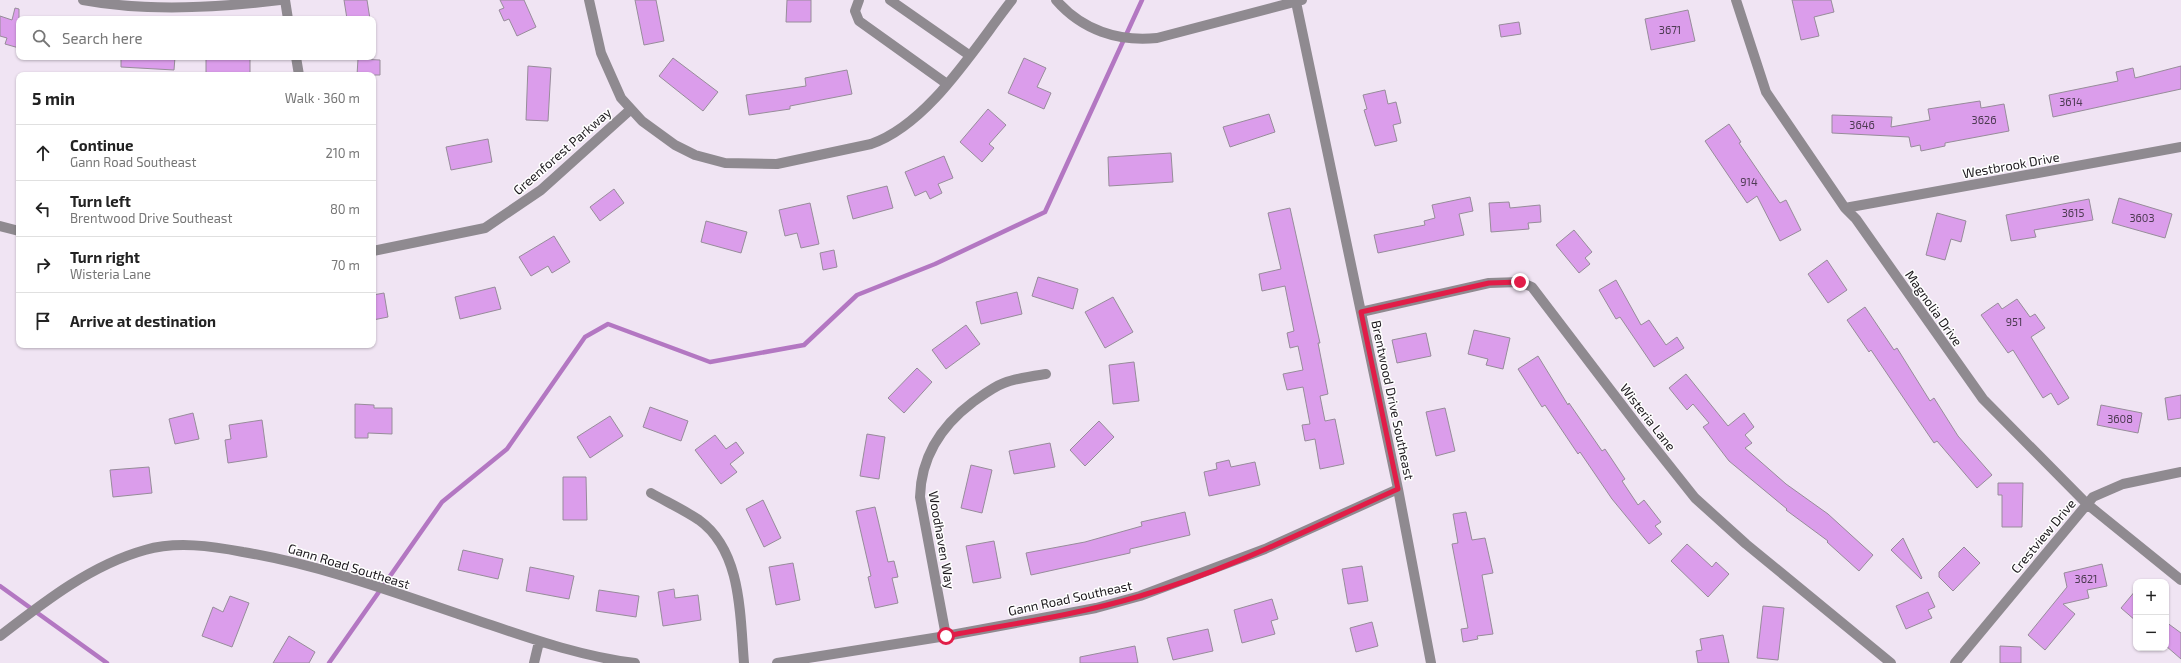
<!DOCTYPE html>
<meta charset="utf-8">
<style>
:root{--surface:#fff;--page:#f6f6f6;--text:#222;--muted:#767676;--line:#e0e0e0}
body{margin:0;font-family:"Exo 2",sans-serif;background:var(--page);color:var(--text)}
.controls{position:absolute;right:12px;bottom:12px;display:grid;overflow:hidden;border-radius:8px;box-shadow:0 1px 3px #0004}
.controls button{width:36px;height:36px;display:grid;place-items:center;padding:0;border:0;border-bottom:1px solid var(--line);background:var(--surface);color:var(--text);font:20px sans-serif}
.stop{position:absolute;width:12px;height:12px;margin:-9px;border:3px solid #e11d48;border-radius:50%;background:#fff}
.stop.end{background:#e11d48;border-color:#fff;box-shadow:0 1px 4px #0008}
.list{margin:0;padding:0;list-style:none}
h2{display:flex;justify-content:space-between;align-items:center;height:52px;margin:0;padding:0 16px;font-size:17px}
h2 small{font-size:13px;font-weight:400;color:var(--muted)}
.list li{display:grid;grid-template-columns:26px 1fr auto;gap:12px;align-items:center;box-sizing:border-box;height:56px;padding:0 16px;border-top:1px solid var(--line)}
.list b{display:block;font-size:15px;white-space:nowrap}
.list p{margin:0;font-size:13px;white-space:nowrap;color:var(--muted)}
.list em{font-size:13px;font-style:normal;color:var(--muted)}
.icon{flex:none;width:22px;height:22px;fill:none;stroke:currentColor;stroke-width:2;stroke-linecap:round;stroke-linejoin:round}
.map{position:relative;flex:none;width:2181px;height:663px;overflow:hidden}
.search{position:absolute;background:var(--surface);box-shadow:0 1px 3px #0004;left:16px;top:16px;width:360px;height:44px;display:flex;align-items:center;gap:10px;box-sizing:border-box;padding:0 14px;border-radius:8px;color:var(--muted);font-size:15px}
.panel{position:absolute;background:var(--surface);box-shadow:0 1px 3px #0004;left:16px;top:72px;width:360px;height:276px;border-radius:8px}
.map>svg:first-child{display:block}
</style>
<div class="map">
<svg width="2181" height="663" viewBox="0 0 2181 663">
<rect width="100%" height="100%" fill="#f0e4f3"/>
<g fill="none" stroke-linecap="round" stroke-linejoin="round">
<path stroke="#b377c2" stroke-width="4.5" d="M0 586 107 663
M329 663 442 502 507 449 585 337 608 324 710 362 804 345 857 295 935 264 1045 212 1142 0"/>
</g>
<path fill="#db9deb" stroke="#978c9a" d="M344 0H367L370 19H347Z
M500 0H524L536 27 517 36 509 19 504 21 499 10 504 8Z
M635 0H656L664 41 644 45Z
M787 0H811V22H786Z
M1792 0H1831L1834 12 1814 17 1819 36 1801 40Z
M15 8 19 9V48L5 44 7 38 0 36V16L12 20Z
M1688 10 1695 41 1651 50 1645 19Z
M1519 22 1521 34 1501 37 1499 25Z
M121 57H175L174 70 121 67Z
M206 57H250V73H206Z
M673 58 718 92 703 111 659 76Z
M1024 58 1046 68 1037 87 1051 93 1044 109 1008 93Z
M358 59 380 60V75H357Z
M528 66 551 68 548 121 526 120Z
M2181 66V89L2053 117 2049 95 2118 81 2116 72 2133 68 2135 78Z
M847 70 852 94 790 106V109L749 115 746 95 806 86 805 78Z
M1385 90 1388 104 1396 102 1401 123 1393 125 1397 141 1375 146 1364 110 1367 109 1363 95Z
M1980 101 1981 108 2004 104 2009 131 1945 143V146L1921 151 1920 145 1911 147 1909 137 1832 133V115L1892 117 1891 127 1930 120 1928 109Z
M988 109 1006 125 989 144 994 148 982 162 960 142Z
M1269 114 1275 132 1230 147 1223 127Z
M1729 124 1741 142 1739 143 1780 203 1786 200 1801 230 1780 241 1757 196 1747 203 1705 141Z
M488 139 492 162 451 170 446 147Z
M1171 153 1173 182 1109 186 1108 157Z
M944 156 953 178 938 184 942 193 930 199 926 191 915 196 905 172Z
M887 186 893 208 853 219 847 196Z
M614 189 624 203 600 221 590 207Z
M1470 197 1473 211 1459 214 1464 235 1378 253 1374 235 1425 225 1424 221 1435 218 1432 205Z
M2119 198 2172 214 2165 238 2112 223Z
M2089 199 2093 220 2034 230 2036 237 2011 241 2006 215Z
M1509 202 1510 208 1540 205 1541 222 1528 223 1529 229 1491 232 1489 203Z
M810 203 819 244 801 248 797 233 785 236 779 210Z
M1290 208 1320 343H1318L1328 394 1320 396 1325 421 1335 419 1344 464 1320 469 1315 439 1305 441 1302 425 1310 424 1303 387 1287 390 1283 374 1303 370 1298 346 1290 348 1287 333 1294 331 1285 286 1262 291 1259 274 1281 269 1268 213Z
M1937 213 1966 221 1961 242 1951 239 1945 260 1926 255Z
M706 221 747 232 741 253 701 242Z
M1574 230 1592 252 1585 258 1590 264 1579 273 1556 245Z
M554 236 570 262 552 273 548 266 531 276 519 257Z
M834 250 837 267 823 270 820 253Z
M1827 260 1847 290 1828 303 1808 274Z
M1038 277 1078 289 1073 309 1032 296Z
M1616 280 1641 325 1649 320 1666 345 1677 337 1684 348 1654 367 1620 317 1616 319 1599 290Z
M495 287 501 309 460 319 455 297Z
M1017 292 1022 314 981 324 976 302Z
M384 293 388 317 373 320V295Z
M1113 297 1133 332 1105 348 1085 312Z
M2017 299 2030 317 2035 314 2045 328 2031 337 2069 398 2058 405 2051 393 2043 398 2013 350 2008 353 1981 315 1998 303 2002 309Z
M1865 307 1894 350 1897 348 1930 401 1934 398 1958 436 1992 475 1977 488 1937 441 1934 443 1871 350 1869 352 1847 320Z
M966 325 980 344 946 369 932 350Z
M1474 330 1510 338 1503 369 1486 365 1488 359 1468 354Z
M1426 333 1431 356 1397 363 1392 340Z
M1538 356 1568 405 1569 403 1602 451 1605 449 1625 479 1622 481 1638 505 1644 500 1661 522 1655 526 1662 534 1649 544 1612 499 1580 452 1578 454 1545 405 1542 407 1518 369Z
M1134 362 1139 401 1113 404 1109 365Z
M917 368 932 382 904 413 888 398Z
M1686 374 1728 426 1744 413 1754 427 1745 435 1752 443 1745 448 1786 484 1828 514 1873 555 1859 571 1827 542 1828 541 1786 510 1787 509 1729 461 1703 427 1709 423 1693 404 1687 410 1669 388Z
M2181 395V418L2168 420 2165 398Z
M355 404 374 405V408H392V434L368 433V438H355Z
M2101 405 2142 413 2138 433 2097 425Z
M650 407 688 421 681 441 643 427Z
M1445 408 1455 451 1436 456 1426 412Z
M193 413 199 439 175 444 169 419Z
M610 416 623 436 590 458 577 437Z
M262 420 267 457 228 463 225 440 231 439 229 425Z
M1099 421 1114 437 1085 466 1070 450Z
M867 434 885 437 879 479 860 476Z
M715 435 726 449 736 442 744 453 730 464 737 472 721 484 695 450Z
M1050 443 1055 467 1014 474 1009 451Z
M1229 460 1231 467 1255 462 1260 485 1209 496 1204 472 1217 469 1216 463Z
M971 465 992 470 982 513 961 508Z
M149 467 152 493 113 497 110 470Z
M563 477H586L587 520H563Z
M1998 483H2023L2022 527H2002V495H1998Z
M763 500 781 538 764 547 746 509Z
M875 507 888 562 894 561 898 577 892 578 898 603 875 608 868 577 871 576 856 511Z
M1185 512 1190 535 1130 549V553L1031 575 1026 553 1085 542 1142 526 1141 522Z
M1466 512 1472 540 1485 538 1493 573 1482 575 1493 634 1477 636 1478 639 1463 642 1461 629 1468 628 1452 544 1458 543 1453 514Z
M1903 538 1922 578 1921 579 1891 550Z
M994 541 1001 578 973 583 966 546Z
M1687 544 1712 567 1716 562 1729 574 1708 597 1671 561Z
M1964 547 1980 563 1953 591 1939 577V572Z
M463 550 503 559 498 579 458 570Z
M793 563 800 600 776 605 769 567Z
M2102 564 2107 586 2087 590 2089 598 2063 604 2075 614 2045 650 2028 635 2067 587 2064 573Z
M1362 566 1368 601 1348 604 1342 569Z
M530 567 574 576 569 599 526 591Z
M674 589 675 598 698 595 701 620 663 626 658 592Z
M599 590 639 596 636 617 596 611Z
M2136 590V621L2121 608Z
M1928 592 1935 607 1928 610 1932 618 1906 629 1896 606Z
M230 596 249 603 232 647 202 636 213 607 223 612Z
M1272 599 1278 619 1271 621 1275 634 1242 643 1234 610Z
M1763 606 1784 608 1778 660 1757 658Z
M1372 622 1378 646 1356 652 1350 628Z
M2166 622 2181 633V659L2166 646Z
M1208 629 1213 651 1173 660 1167 638Z
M1723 635 1729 663H1698L1696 651 1702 650 1700 639Z
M289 636 315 652 309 663H273Z
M1135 646 1138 663H1080V657Z
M2000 646 2021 647V663H2000Z"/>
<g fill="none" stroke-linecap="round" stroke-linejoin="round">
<path stroke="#8f8a90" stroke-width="10" d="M83 0C147 12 216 8 280 0
M285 0 288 19
M589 0 601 53 621 98 642 121 675 145 695 155 725 163 777 164 871 144C929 124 975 47 1012 0
M859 0 855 11 859 21 947 84
M890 0 969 55
M1056 0C1082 30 1118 42 1157 38L1302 0
M1736 0 1766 92 1845 208 1856 219 1983 399 2087 504 2181 580
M1296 2 1398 489 1431 663
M296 57 299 75
M1845 208 2181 147
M0 226 19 231
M373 251 485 228 541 190 630 110
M1361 312 1489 283 1520 282 1532 287 1641 430 1695 498 1746 544 1891 663
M651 493C667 502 684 510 699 520 742 551 740 616 744 663
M0 636C44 602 91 565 145 550 176 541 212 546 243 552 328 566 409 598 491 625 538 641 585 657 635 663
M946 636 920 497C921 456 941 426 973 402 983 395 993 387 1004 383 1017 378 1033 376 1046 374
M534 663 539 642
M777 663 946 636 1096 608 1140 596 1265 549 1398 489
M1955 663 2093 497 2123 484 2181 472"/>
</g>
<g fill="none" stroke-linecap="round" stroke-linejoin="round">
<path stroke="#e11d48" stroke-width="5" d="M946 636C1011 624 1077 615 1140 596 1229 570 1313 527 1398 489L1361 312 1489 283 1520 282"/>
</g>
<g text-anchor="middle" stroke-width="3" stroke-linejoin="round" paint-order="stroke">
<g font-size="11" fill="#4c3a51">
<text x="1670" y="34">3671</text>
<text x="2071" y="106">3614</text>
<text x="1984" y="124">3626</text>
<text x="1862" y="129">3646</text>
<text x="1749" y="186">914</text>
<text x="2073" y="217">3615</text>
<text x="2142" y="222">3603</text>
<text x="2014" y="326">951</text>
<text x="2120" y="423">3608</text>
<text x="2086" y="583">3621</text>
</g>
<g font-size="13" fill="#1d191e" stroke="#fff">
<text transform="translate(562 151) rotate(-41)" y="5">Greenforest Parkway</text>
<text transform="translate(2011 165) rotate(-10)" y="5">Westbrook Drive</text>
<text transform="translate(1934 308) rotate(55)" y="5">Magnolia Drive</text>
<text transform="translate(1393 400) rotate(78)" y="5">Brentwood Drive Southeast</text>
<text transform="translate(1648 417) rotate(52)" y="5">Wisteria Lane</text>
<text transform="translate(2043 536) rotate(-50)" y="5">Crestview Drive</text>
<text transform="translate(942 540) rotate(80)" y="5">Woodhaven Way</text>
<text transform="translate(349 566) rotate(17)" y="5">Gann Road Southeast</text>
<text transform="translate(1070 598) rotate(-12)" y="5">Gann Road Southeast</text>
</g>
</g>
</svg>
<div class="controls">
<button>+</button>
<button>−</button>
</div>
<div class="stop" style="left:946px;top:636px"></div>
<div class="stop end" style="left:1520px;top:282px"></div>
<div class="search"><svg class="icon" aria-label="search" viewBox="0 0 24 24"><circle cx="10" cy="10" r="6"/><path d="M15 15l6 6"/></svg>Search here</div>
<section class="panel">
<h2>5 min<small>Walk · 360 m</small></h2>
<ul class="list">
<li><svg class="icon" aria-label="ahead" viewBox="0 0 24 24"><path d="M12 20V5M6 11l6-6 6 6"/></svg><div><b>Continue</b><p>Gann Road Southeast</p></div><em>210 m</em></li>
<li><svg class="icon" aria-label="left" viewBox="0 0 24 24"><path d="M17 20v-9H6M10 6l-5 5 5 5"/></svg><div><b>Turn left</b><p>Brentwood Drive Southeast</p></div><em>80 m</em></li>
<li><svg class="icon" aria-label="right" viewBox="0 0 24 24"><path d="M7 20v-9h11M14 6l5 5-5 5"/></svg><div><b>Turn right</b><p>Wisteria Lane</p></div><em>70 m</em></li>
<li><svg class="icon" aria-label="arrive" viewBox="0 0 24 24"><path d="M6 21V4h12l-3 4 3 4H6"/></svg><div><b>Arrive at destination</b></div></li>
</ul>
</section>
</div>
